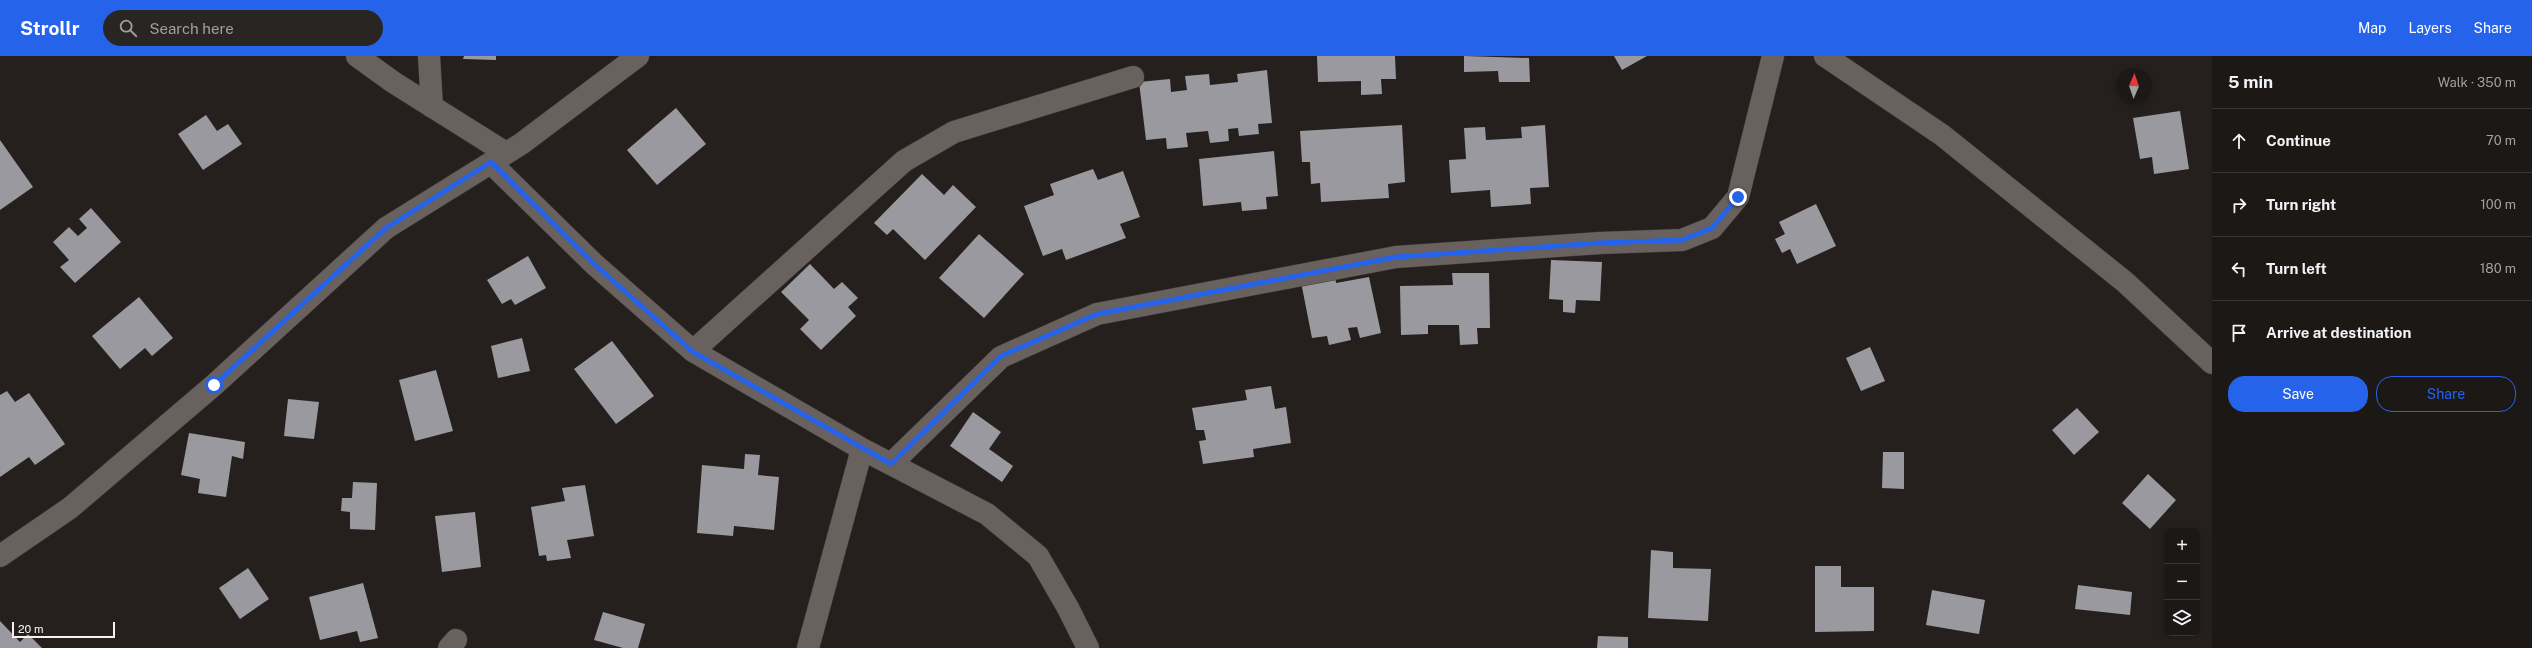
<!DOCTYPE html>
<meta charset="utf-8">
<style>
:root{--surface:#1c1816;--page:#292523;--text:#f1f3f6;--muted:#a0a0a1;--line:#3a3735;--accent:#2563eb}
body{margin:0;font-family:"Public Sans",sans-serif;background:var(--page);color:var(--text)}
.controls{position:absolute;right:12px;bottom:12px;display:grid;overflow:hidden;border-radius:8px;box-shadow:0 2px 10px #0003}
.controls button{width:36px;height:36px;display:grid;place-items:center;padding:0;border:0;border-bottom:1px solid var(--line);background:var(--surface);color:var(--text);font:20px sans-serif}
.compass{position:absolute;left:2116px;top:12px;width:36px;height:36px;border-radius:50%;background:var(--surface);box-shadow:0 2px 10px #0003;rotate:2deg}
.scale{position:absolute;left:12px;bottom:10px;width:103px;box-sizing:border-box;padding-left:4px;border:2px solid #f4f1ee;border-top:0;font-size:11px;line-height:14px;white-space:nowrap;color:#f4f1ee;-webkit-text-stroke:3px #25201d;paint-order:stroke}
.stop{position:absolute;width:12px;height:12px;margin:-9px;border:3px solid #2563eb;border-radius:50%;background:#fff}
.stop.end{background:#2563eb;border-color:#fff;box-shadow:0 1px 4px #0008}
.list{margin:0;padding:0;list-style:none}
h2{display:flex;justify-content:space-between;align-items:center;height:52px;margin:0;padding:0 16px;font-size:17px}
h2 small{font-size:13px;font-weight:400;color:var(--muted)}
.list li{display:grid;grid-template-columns:26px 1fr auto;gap:12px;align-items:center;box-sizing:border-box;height:64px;padding:0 16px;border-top:1px solid var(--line)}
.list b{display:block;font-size:15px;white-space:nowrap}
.list em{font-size:13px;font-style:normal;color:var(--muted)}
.actions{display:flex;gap:8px;padding:12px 16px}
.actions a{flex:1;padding:9px 0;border:1px solid var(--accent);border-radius:16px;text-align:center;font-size:14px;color:var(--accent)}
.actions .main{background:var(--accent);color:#fff}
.icon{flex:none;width:22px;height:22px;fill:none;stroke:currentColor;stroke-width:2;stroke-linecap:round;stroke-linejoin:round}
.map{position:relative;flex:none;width:2212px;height:592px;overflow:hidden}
header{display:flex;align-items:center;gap:24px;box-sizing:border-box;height:56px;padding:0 20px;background:var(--accent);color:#fff}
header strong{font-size:19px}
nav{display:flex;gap:22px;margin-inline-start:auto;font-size:14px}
.search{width:280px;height:36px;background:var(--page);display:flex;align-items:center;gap:10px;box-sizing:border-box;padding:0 14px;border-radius:22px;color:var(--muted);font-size:15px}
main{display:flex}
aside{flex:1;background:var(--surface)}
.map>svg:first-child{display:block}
</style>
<header>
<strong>Strollr</strong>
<div class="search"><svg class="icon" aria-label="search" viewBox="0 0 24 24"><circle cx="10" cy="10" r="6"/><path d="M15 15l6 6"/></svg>Search here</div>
<nav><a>Map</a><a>Layers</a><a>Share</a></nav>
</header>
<main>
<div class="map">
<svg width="2212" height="592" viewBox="0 0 2212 592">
<rect width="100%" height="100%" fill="#25201d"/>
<path fill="#9b99a0" d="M464 0H496V4L463 3Z
M1317 0H1395L1396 23H1381L1382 38 1361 39V25L1318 26Z
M1464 0 1529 2 1530 26H1499L1498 15 1464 16Z
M1614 0H1647L1622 14Z
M1267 14 1272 67 1258 68 1259 78 1239 80 1238 72 1228 73 1229 85 1210 87 1208 75 1186 77 1188 91 1167 93 1166 82 1146 84 1139 26 1170 23 1171 36 1187 34 1185 20 1209 18 1210 29 1238 26 1237 18Z
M676 52 706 88 657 129 627 94Z
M2180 55 2189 113 2154 118 2152 101 2140 103 2133 62Z
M206 59 217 75 228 68 242 88 203 114 178 78Z
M1402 69 1405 126 1388 128 1389 142 1321 146 1320 127 1311 128 1310 106H1302L1300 75Z
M1545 69 1549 131 1530 132 1531 148 1491 151 1490 134 1451 137 1449 104 1466 103 1464 72 1485 71 1486 84 1522 82 1521 71Z
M0 84 33 131 0 154Z
M1274 95 1278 140 1266 141 1267 153 1242 155 1241 146 1203 150 1199 103Z
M1093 113 1098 124 1123 115 1140 161 1120 168 1126 182 1066 204 1062 193 1043 200 1024 150 1054 139 1050 128Z
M922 118 944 139 953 129 976 151 925 204 893 173 887 179 874 167Z
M1816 148 1836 190 1797 208 1790 193 1782 197 1775 183 1785 178 1779 166Z
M91 152 121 186 75 227 60 211 69 204 53 186 69 171 78 180 87 172 79 163Z
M979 178 1024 218 984 262 939 222Z
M528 200 546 232 515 249 511 243 502 248 487 224Z
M1551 204 1602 206 1600 245 1576 244 1575 257 1563 256V244L1549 243Z
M810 208 834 233 842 226 858 242 848 251 856 260 821 294 800 273 809 264 781 236Z
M1452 217H1489L1490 272H1477L1478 288 1460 289 1459 269H1428V278L1401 279 1400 230 1453 229Z
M1335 219 1336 227 1369 221 1381 277 1360 282 1357 271 1348 272 1351 284 1329 289 1327 280 1312 282 1301 226Z
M139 241 173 282 152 300 145 292 120 313 92 280Z
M522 282 530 315 498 322 491 290Z
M612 285 654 340 616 368 574 313Z
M1870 291 1885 325 1861 335 1846 302Z
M436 314 453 375 415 385 399 324Z
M1271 330 1275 353 1286 351 1291 387 1253 393 1254 401 1203 408 1199 385 1206 384 1204 374H1196L1192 352 1247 344 1245 334Z
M7 335 15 346 29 337 65 388 35 409 29 401 0 421V339Z
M288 343 319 346 314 383 284 380Z
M2077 352 2099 376 2074 399 2052 374Z
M973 356 1001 376 989 393 1013 410 1002 426 950 390Z
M189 377 245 386 243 403 232 400 226 441 198 437 200 423 181 419Z
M1883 396H1904V433L1882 432Z
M745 398 760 399 758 419 779 421 774 474 734 470 733 480 697 477 702 409 744 413Z
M2148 418 2176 444 2150 473 2122 447Z
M353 426 377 427 375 474 350 473V456L341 455 342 442H352Z
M585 429 594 480 567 484 571 502 547 505 546 499 539 500 531 451 565 445 562 432Z
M475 456 481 511 442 516 435 460Z
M1651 494 1673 496V512L1711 513 1708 565 1648 562Z
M1815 510H1841V531H1874V575L1815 576Z
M248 512 269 543 240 563 219 532Z
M363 527 378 582 360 586 357 575 320 584 309 541Z
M2078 529 2132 536 2130 559 2075 553Z
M1932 534 1985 544 1979 578 1926 569Z
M603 556 645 568 638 592H623L594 584Z
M0 565 20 586 28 578 42 592H0Z
M1598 580 1628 581V592H1597Z"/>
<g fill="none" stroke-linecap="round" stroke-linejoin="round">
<defs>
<path id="minor" d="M357 0 393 26 506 97
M429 0 432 51
M1825 0 1942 79 2125 226 2212 307
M491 107 594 208 693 295 862 393 987 458 1038 500 1068 552 1088 592
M693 295 904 105 954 76 1133 21
M891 408 1001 301 1097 258 1396 201 1600 187 1682 184 1712 172 1738 141 1773 0
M0 500 70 452 214 329 386 172 521 88 638 0
M449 592 456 584
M808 592 862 393"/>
</defs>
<use href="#minor" stroke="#413d3a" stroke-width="23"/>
<use href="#minor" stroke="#68615e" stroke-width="22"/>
</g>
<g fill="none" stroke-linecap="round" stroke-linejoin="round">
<path stroke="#2563eb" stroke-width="5" d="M214 329 386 172 491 106 594 208 693 296 891 408 1001 300 1097 258 1396 201 1600 187 1682 184 1712 172 1738 141"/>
</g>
</svg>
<div class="controls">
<button>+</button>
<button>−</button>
<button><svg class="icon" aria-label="layers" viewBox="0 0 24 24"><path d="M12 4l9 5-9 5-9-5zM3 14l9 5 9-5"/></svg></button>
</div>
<svg class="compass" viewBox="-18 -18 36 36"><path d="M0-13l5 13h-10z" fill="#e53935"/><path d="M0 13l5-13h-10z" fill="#a0a0a1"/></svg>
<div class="scale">20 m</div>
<div class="stop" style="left:214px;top:329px"></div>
<div class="stop end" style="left:1738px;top:141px"></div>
</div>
<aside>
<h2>5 min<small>Walk · 350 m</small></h2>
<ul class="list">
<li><svg class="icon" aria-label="ahead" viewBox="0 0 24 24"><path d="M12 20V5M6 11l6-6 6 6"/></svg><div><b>Continue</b></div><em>70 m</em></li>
<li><svg class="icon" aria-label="right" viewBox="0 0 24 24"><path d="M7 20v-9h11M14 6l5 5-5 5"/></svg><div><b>Turn right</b></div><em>100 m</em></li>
<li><svg class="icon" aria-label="left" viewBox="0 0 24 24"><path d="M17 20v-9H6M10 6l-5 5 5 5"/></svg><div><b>Turn left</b></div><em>180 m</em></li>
<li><svg class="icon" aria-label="arrive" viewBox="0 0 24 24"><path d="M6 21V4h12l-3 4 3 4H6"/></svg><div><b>Arrive at destination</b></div></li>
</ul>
<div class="actions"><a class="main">Save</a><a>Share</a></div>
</aside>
</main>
